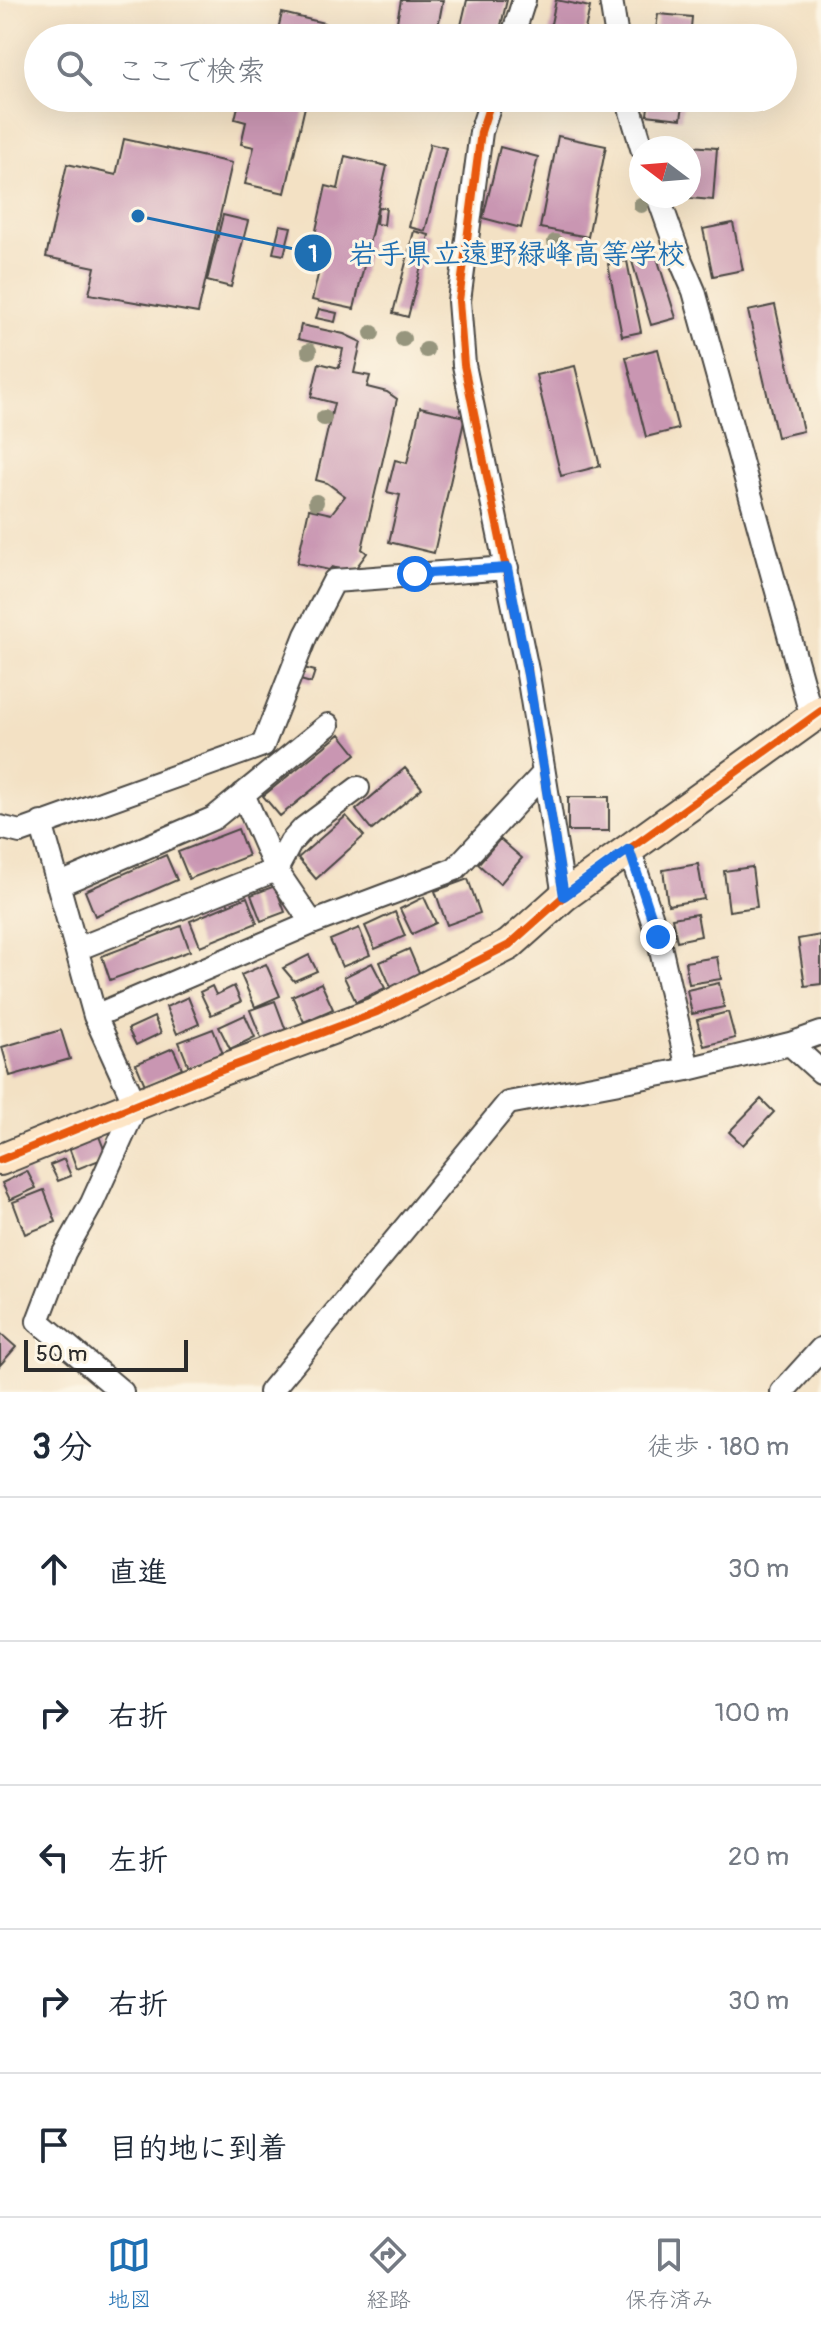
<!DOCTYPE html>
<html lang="ja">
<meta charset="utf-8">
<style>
:root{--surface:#fff;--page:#f2f2f3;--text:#1f2937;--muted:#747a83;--line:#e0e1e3;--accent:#1f6fb2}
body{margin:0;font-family:Pangolin,"Klee One",sans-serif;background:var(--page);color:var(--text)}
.compass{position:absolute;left:629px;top:136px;width:72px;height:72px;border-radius:50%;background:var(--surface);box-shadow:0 8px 32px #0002;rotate:286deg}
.scale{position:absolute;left:24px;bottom:20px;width:164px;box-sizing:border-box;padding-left:8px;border:4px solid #2b2b2b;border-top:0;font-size:22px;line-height:28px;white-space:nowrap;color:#2b2b2b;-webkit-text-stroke:6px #fcf5e5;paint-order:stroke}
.stop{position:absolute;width:24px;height:24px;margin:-18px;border:6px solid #1a73e8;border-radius:50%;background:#fff}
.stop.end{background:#1a73e8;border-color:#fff;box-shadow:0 2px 8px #0008}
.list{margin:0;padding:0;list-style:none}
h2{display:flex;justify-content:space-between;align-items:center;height:104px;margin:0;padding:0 32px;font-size:34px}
h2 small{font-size:26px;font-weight:400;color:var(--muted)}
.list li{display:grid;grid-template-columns:52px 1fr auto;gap:24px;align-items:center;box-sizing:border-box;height:144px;padding:0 32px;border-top:2px solid var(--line)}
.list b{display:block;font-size:30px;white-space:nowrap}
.list em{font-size:26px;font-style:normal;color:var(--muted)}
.icon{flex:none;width:44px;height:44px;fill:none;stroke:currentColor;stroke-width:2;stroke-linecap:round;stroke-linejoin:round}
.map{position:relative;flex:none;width:821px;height:1392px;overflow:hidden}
.search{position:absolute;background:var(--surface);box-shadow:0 8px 32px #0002;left:24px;right:24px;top:24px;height:88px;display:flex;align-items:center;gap:20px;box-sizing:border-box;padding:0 28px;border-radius:44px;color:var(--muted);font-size:30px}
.sheet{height:824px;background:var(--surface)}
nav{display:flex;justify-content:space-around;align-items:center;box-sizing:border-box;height:112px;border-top:2px solid var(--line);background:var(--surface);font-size:22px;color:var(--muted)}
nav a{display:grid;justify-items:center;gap:4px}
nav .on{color:var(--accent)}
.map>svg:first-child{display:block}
</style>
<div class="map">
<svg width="821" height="1392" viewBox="0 0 821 1392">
<rect width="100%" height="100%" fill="#fcf5e5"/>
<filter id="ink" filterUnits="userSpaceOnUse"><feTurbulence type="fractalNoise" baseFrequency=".0125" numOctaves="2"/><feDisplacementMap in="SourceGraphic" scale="16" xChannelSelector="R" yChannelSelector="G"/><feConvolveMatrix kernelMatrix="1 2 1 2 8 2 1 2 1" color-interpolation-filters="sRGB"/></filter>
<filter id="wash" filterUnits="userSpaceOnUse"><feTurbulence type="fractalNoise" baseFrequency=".006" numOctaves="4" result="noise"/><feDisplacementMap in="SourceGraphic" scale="32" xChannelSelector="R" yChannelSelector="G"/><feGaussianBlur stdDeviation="1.8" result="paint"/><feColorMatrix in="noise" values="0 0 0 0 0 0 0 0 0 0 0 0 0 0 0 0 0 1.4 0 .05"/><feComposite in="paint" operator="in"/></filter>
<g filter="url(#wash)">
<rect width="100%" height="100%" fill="#f3e1c4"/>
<g id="blocks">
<path fill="#c996b2" d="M401 0H443L436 38 395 32Z
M467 0H507L498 38H478L459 34Z
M556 0 590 7 583 38H548Z
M282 13 324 23 321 38H276Z
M658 14 692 17 690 38H655Z
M240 98H307L285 193 245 184 254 147 241 144 246 122 235 119Z
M649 98H684L681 119 647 115Z
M558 136 606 146 588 237 540 228Z
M124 139 232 163 198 313 89 294 95 267 46 257 67 164 116 175Z
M430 144 446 148 425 231 409 227Z
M689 146 717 148 713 200 689 198Z
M500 147 538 157 521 228 483 218Z
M345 156 387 166 354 309 312 300 326 242 314 239 326 186 338 189Z
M378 207 386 208 384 225 376 224Z
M223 215 248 221 231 287 207 281Z
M733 223 743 270 713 276 703 229Z
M280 225 291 227 284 255 273 253Z
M414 231 429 235 408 317 393 313Z
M655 251 676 318 651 325 631 258Z
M627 261 641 332 622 336 608 264Z
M775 305 803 431 777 437 748 311Z
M319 309 337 313 335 322 316 318Z
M301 325 344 334 361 342 354 373 370 376 367 387 387 392 397 399 362 549 367 553 352 573 332 567 329 570 297 563 309 509 331 514 345 496 327 483 316 480 334 403 311 397 319 363 339 368 343 349 298 339Z
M658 349 678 429 646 437 626 357Z
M575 366 600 466 561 476 536 375Z
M420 407 465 417 434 553 389 542 400 495 387 492 395 460 407 463Z
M296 666 315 671 311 683 293 678Z
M340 734 356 754 280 816 263 796Z
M405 768 422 788 372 830 356 810Z
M568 797H609V831H568Z
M346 816 364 836 316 879 298 858Z
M238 829 248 856 189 879 178 852Z
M500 839 522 858 500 884 478 864Z
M166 855 177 880 95 916 85 891Z
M698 864 704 899 668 905 663 870Z
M752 867 757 907 729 911 724 871Z
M468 879 480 913 447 925 435 891Z
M275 886 285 912 261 921 251 895Z
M247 897 257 923 200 946 190 921Z
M424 897 436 923 412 934 400 909Z
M395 912 405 936 375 949 365 926Z
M697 914 701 936 677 941 672 918Z
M181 926 190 951 110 980 102 956Z
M359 928 370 955 342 967 330 940Z
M821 935V984L805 986 798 939Z
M409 949 421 977 392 990 380 962Z
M309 955 317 971 294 981 283 968Z
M717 957 721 979 689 984 685 962Z
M372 963 385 988 356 1002 344 977Z
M266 964 280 996 255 1007 241 975Z
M321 983 333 1009 304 1022 292 996Z
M719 983 724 1007 692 1014 687 990Z
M212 986 216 995 234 986 241 1002 211 1015 200 992Z
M188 997 199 1024 177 1034 166 1007Z
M275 1001 288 1036 264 1045 250 1010Z
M728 1012 735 1038 704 1046 697 1020Z
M245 1015 255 1037 230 1049 219 1027Z
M154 1017 161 1033 136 1045 128 1029Z
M213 1029 223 1054 189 1067 179 1042Z
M61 1030 70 1059 10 1076 2 1047Z
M173 1048 182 1068 145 1085 136 1064Z
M761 1099 774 1112 743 1145 729 1132Z
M97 1131 107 1157 77 1169 67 1142Z
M64 1159 71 1176 58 1181 50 1165Z
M27 1171 36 1188 10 1200 2 1183Z
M44 1190 56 1222 25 1234 13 1202Z
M0 1333 16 1347 0 1365Z"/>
</g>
</g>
<g filter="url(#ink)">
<use href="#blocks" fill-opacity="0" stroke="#494642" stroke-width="2"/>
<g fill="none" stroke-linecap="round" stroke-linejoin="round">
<defs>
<path id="street" d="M611 0 617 38
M512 38 524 0
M492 98 481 132 459 301 464 365 528 675 564 896
M627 98 642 148
M658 196 681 261 694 291 812 718
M243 794 276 870
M41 823 95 1016 136 1106 92 1203 64 1253 38 1321 122 1392
M0 827 20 832 263 745 306 635 334 581 507 568
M629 849 658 937 688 1069
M276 870 291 842 304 828 358 788
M58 885 214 818 328 725
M77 949 276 870 312 923
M95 1016 312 923 455 869 544 773
M790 1044 821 1072
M270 1392 508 1103 688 1069 790 1044 821 1033
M782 1392 821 1349"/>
<path id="secondary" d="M0 1160 214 1073 377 1012 509 945 564 896 821 711"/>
</defs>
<use href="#street" stroke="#494642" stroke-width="26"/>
<use href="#secondary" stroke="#494642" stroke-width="34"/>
<use href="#street" stroke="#fff" stroke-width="22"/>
<use href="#secondary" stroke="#fde5c5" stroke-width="30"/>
<defs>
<path id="cycleway" d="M492 98 481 132 459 301 464 365 528 675 564 896
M0 1160 214 1073 377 1012 509 945 564 896 821 711"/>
</defs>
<use href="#cycleway" stroke="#fcf5e5" stroke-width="13"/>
<use href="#cycleway" stroke="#e8590c" stroke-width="8"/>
</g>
<g fill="#96957d">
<circle cx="641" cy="205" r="8"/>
<circle cx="555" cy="242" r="8"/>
<circle cx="372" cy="333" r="8"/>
<circle cx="403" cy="339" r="8"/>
<circle cx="426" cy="350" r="8"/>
<circle cx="309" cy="351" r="8"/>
<circle cx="324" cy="418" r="8"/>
<circle cx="316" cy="502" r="8"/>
</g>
</g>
<g fill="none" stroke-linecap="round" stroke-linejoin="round" filter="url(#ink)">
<path stroke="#1a73e8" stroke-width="10" d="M415 574 507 568 528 675 564 896 629 849 658 937"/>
</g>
<path fill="none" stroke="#1f6fb2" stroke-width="3" d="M138 216L313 253"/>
<g fill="#1f6fb2" stroke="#fcf5e5" stroke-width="3">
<circle cx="138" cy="216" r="8"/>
<circle cx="313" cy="253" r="20"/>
</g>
<g font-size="24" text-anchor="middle" font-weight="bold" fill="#fff">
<text x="313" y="262">1</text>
</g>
<g font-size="28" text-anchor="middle" font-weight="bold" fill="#1f6fb2" stroke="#fcf5e5" stroke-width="6" stroke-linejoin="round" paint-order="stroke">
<text x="517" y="263">岩手県立遠野緑峰高等学校</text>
</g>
</svg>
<svg class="compass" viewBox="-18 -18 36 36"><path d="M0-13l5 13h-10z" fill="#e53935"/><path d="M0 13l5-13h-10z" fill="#747a83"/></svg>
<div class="scale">50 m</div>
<div class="stop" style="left:415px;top:574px"></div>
<div class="stop end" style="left:658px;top:937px"></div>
<div class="search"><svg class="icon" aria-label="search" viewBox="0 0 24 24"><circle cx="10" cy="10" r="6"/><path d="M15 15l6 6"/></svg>ここで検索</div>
</div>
<section class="sheet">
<h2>3 分<small>徒歩 · 180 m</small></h2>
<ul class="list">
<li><svg class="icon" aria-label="ahead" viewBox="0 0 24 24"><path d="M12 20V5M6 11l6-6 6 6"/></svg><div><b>直進</b></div><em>30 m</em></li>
<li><svg class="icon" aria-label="right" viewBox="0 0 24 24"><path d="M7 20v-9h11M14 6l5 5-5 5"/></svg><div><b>右折</b></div><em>100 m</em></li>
<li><svg class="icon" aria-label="left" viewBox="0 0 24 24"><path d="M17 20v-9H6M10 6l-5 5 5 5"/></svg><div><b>左折</b></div><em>20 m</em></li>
<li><svg class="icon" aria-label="right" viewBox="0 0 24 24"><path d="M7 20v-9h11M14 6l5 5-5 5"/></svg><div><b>右折</b></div><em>30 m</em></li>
<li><svg class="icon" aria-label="arrive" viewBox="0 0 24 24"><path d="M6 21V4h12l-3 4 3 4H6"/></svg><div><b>目的地に到着</b></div></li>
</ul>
</section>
<nav>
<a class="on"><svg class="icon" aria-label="map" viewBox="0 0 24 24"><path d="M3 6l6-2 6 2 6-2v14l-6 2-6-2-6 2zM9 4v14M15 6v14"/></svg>地図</a>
<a><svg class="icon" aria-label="directions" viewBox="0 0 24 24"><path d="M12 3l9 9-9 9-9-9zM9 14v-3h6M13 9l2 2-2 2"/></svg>経路</a>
<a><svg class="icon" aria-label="saved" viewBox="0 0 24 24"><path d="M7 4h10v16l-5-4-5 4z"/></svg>保存済み</a>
</nav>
